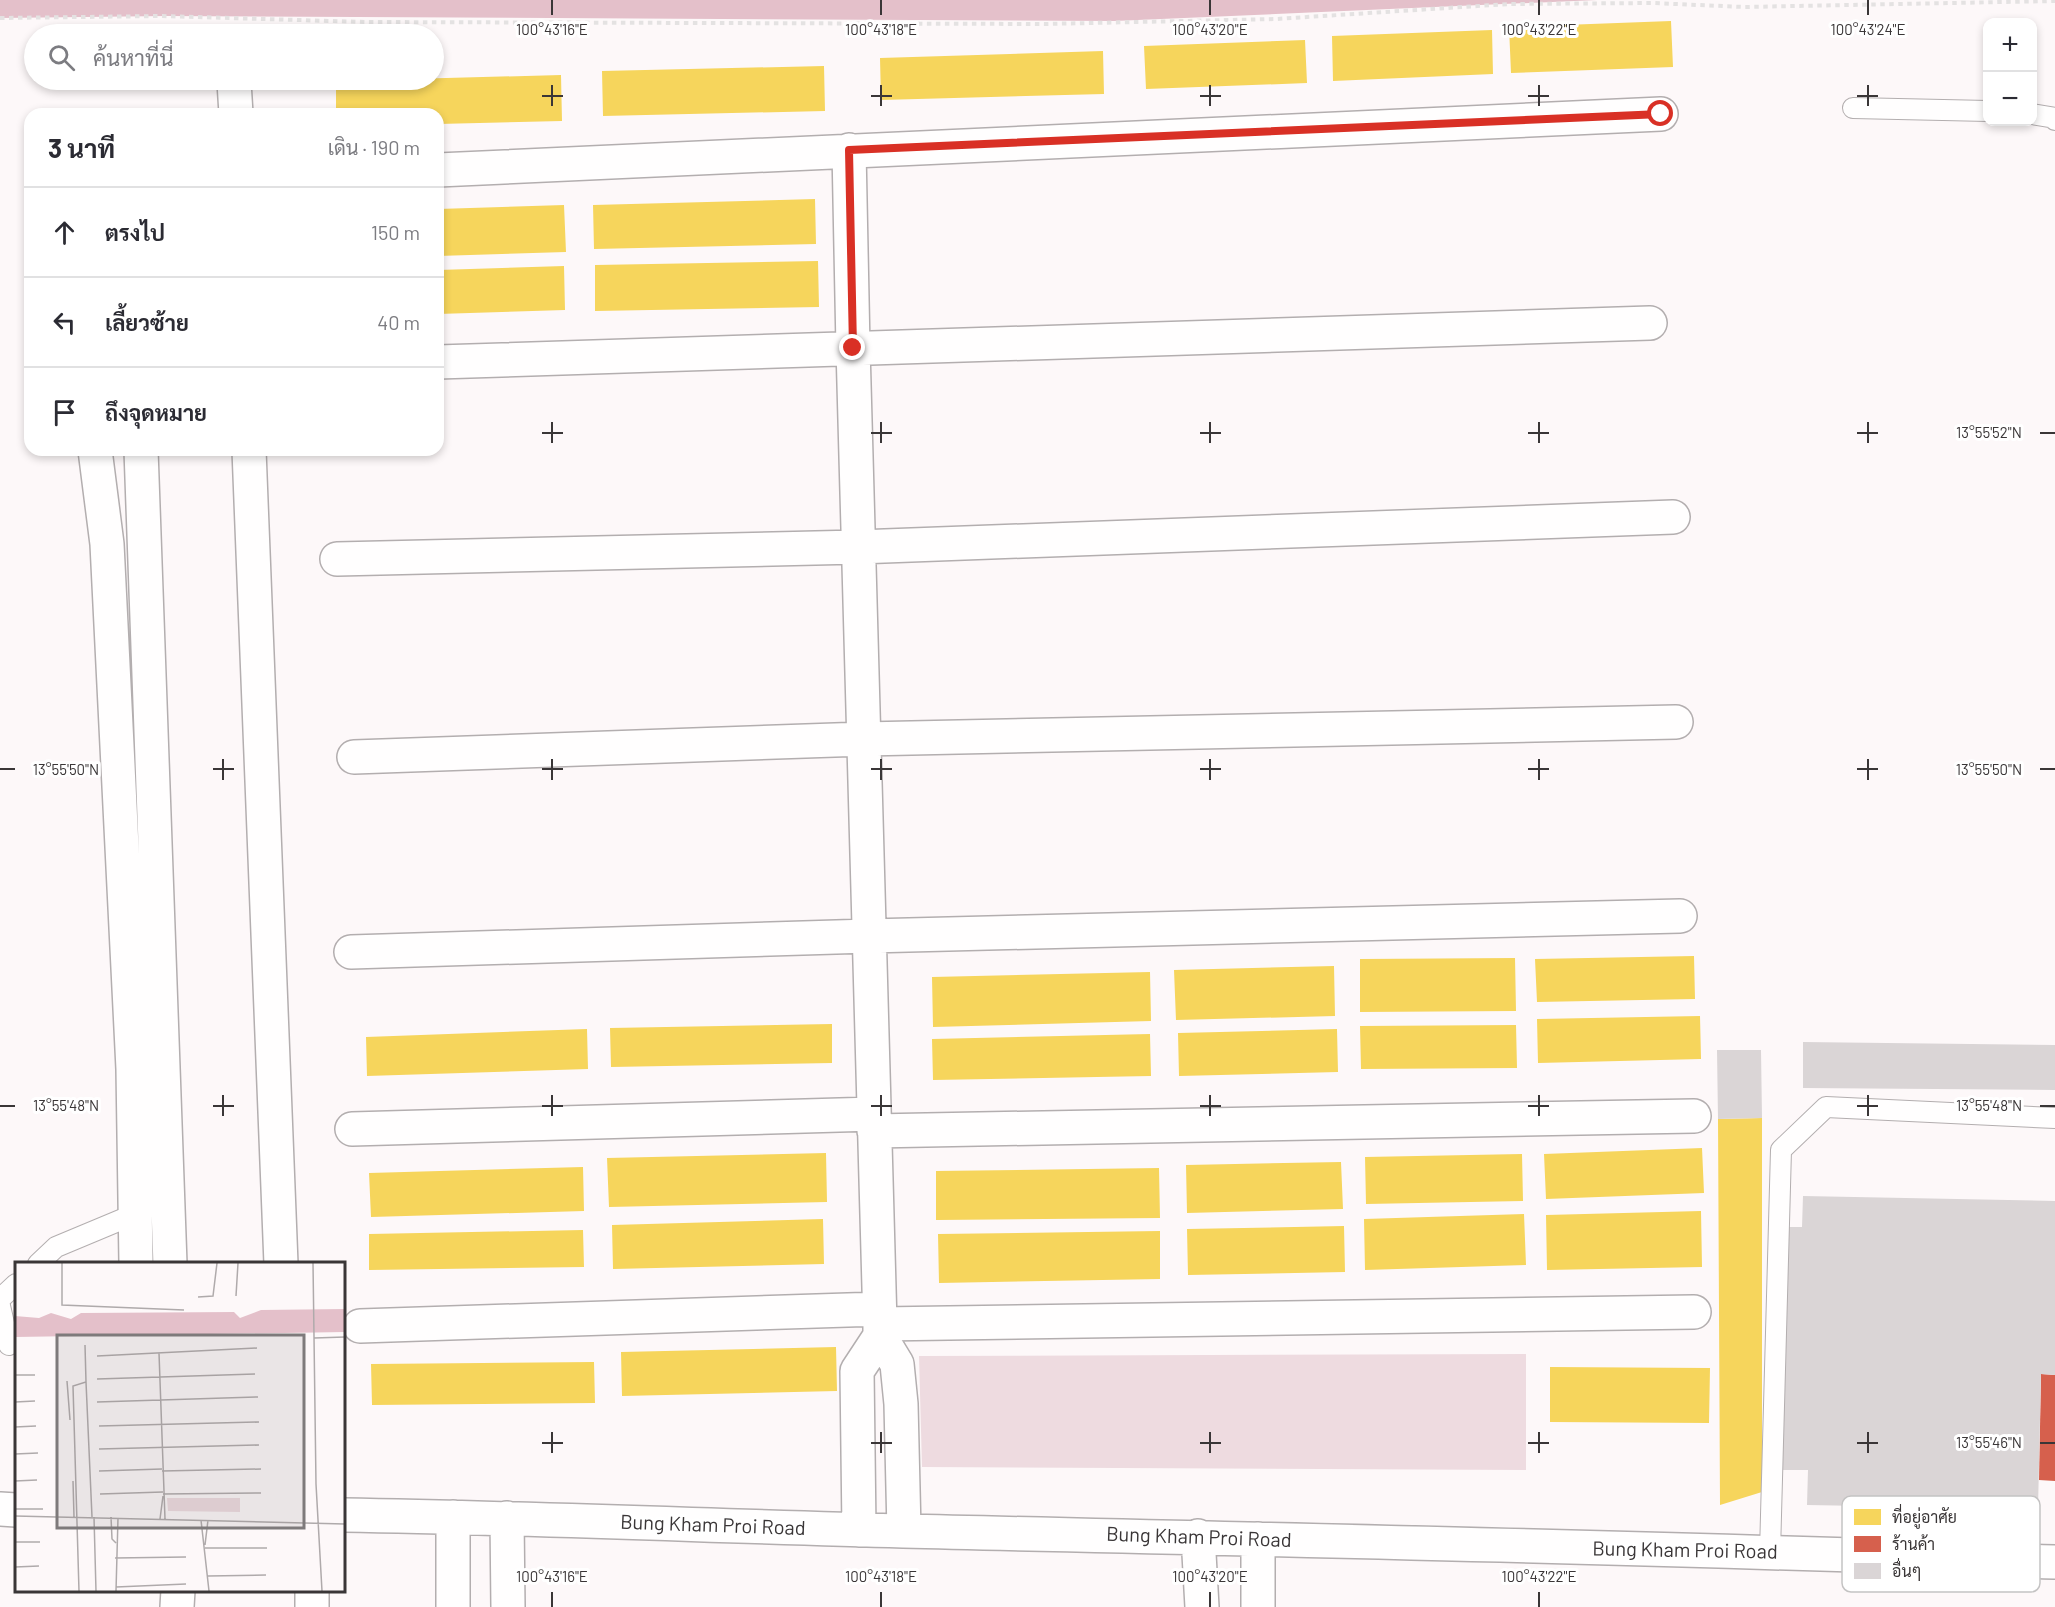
<!DOCTYPE html>
<html lang="th">
<meta charset="utf-8">
<style>
:root{--surface:#fff;--page:#f7f7f7;--text:#2b2b33;--muted:#7c7c81;--line:#e1e1e2}
body{margin:0;font-family:Barlow,Sarabun,sans-serif;background:var(--page);color:var(--text)}
.controls{position:absolute;right:18px;top:18px;display:grid;overflow:hidden;border-radius:12px;box-shadow:0 3px 9px #0003}
.controls button{width:54px;height:54px;display:grid;place-items:center;padding:0;border:0;border-bottom:2px solid var(--line);background:var(--surface);color:var(--text);font:30px sans-serif}
.stop{position:absolute;width:18px;height:18px;margin:-14px;border:4px solid #d93025;border-radius:50%;background:#fff}
.stop.end{background:#d93025;border-color:#fff;box-shadow:0 2px 6px #0008}
.list{margin:0;padding:0;list-style:none}
h2{display:flex;justify-content:space-between;align-items:center;height:78px;margin:0;padding:0 24px;font-size:26px}
h2 small{font-size:20px;font-weight:400;color:var(--muted)}
.list li{display:grid;grid-template-columns:39px 1fr auto;gap:18px;align-items:center;box-sizing:border-box;height:90px;padding:0 24px;border-top:2px solid var(--line)}
.list b{display:block;font-size:22px;white-space:nowrap}
.list em{font-size:20px;font-style:normal;color:var(--muted)}
.icon{flex:none;width:33px;height:33px;fill:none;stroke:currentColor;stroke-width:2;stroke-linecap:round;stroke-linejoin:round}
.map{position:relative;flex:none;width:2055px;height:1607px;overflow:hidden}
.search{position:absolute;background:var(--surface);box-shadow:0 3px 9px #0003;left:24px;top:24px;width:420px;height:66px;display:flex;align-items:center;gap:15px;box-sizing:border-box;padding:0 21px;border-radius:33px;color:var(--muted);font-size:22px}
.panel{position:absolute;background:var(--surface);box-shadow:0 3px 9px #0003;left:24px;top:108px;width:420px;height:348px;border-radius:18px}
.map>svg:first-child{display:block}
</style>
<div class="map">
<svg width="2055" height="1607" viewBox="0 0 2055 1607">
<rect width="100%" height="100%" fill="#fdf8f9"/>
<path fill="#eedbe0" d="M1526 1354V1470L922 1467 919 1356Z"/>
<path fill="#e4c0ca" d="M0 0H1597L1114 21 167 16 0 18Z"/>
<path fill="#f6d55c" d="M1671 21 1673 67 1511 73 1509 27Z
M1492 30 1493 74 1333 81 1332 36Z
M1305 40 1307 83 1146 89 1144 46Z
M1103 51 1104 94 881 100 880 58Z
M824 66 825 111 603 116 602 71Z
M561 75 562 121 438 124V114H336V81Z
M815 199 816 244 594 249 593 205Z
M564 205 566 252 438 256V209Z
M818 261 819 307 595 311V265Z
M564 266 565 310 438 314V270Z
M1694 956 1695 999 1537 1002 1535 959Z
M1515 958 1516 1011 1360 1012V959Z
M1334 966 1335 1016 1176 1020 1174 970Z
M1150 972 1151 1021 933 1027 932 977Z
M1700 1016 1701 1059 1538 1063 1537 1019Z
M832 1024V1063L611 1067 610 1028Z
M1516 1025 1517 1068 1361 1069 1360 1026Z
M587 1029 588 1069 367 1076 366 1037Z
M1337 1029 1338 1072 1179 1076 1178 1033Z
M1150 1034 1151 1076 933 1080 932 1039Z
M1762 1118V1492L1720 1505 1718 1119Z
M1702 1148 1704 1193 1546 1199 1544 1154Z
M826 1153 827 1202 609 1207 607 1158Z
M1522 1154 1523 1201 1366 1204 1365 1157Z
M1341 1162 1343 1209 1187 1213 1186 1165Z
M583 1167 584 1211 371 1217 369 1173Z
M1159 1168 1160 1218 936 1220V1171Z
M1701 1211 1702 1267 1547 1270 1546 1215Z
M1524 1214 1526 1265 1365 1270 1364 1219Z
M823 1219 824 1264 613 1269 612 1225Z
M1344 1226 1345 1272 1188 1275 1187 1229Z
M583 1230 584 1267 369 1270V1234Z
M1160 1231V1279L939 1283 938 1234Z
M836 1347 837 1391 622 1396 621 1352Z
M594 1362 595 1403 372 1405 371 1364Z
M1550 1367 1710 1368 1709 1423 1550 1422Z"/>
<path fill="#d6604d" d="M2041 1374 2055 1375V1481L2039 1480Z"/>
<path fill="#dad5d6" d="M1803 1042 2055 1045V1090L1803 1088Z
M1717 1050H1761L1762 1118 1718 1119Z
M1803 1196 2055 1201V1375L2041 1374 2038 1509 1807 1505 1808 1470H1782L1786 1227H1802Z"/>
<g fill="none" stroke-linecap="round" stroke-linejoin="round">
<defs>
<path id="lane" d="M1853 108 1988 111
M2032 114 2055 118V120
M38 1264 56 1247 135 1214
M0 1299 16 1284
M0 1306 9 1345
M1770 1552 1781 1150 1826 1107 2055 1118"/>
<path id="street" d="M234 82 236 114
M849 150 853 348 880 1324V1336L897 1364 901 1404 904 1531
M438 170 1661 114
M438 362 1650 323
M95 450 107 544 133 1069 136 1264
M141 450 170 1264
M249 450 281 1264
M337 559 858 547 1673 517
M354 757 864 739 1676 722
M351 952 869 936 1680 916
M352 1129 874 1114
M874 1131 1694 1116
M880 1324 1694 1312
M360 1326 879 1309
M0 1509 16 1510
M344 1515C530 1518 716 1526 903 1531 1287 1540 1671 1548 2055 1562
M507 1518 508 1607
M859 1530 857 1371 880 1336
M1198 1536 1202 1607
M1258 1539V1607
M312 1590V1607
M177 1607 178 1590
M453 1607V1517"/>
</defs>
<use href="#lane" stroke="#b3aeaf" stroke-width="22"/>
<use href="#street" stroke="#b3aeaf" stroke-width="36"/>
<path stroke="#e4e2e2" stroke-width="4" stroke-dasharray="4.5 4.5" stroke-linecap="butt" d="M0 18 162 16 365 22 1044 24 1276 19 1509 4 1653 3 1744 7 2055 1"/>
<use href="#lane" stroke="#fffefe" stroke-width="20"/>
<use href="#street" stroke="#fffefe" stroke-width="33"/>
</g>
<g fill="none" stroke-linecap="round" stroke-linejoin="round">
<path stroke="#d93025" stroke-width="8" d="M853 348 849 150 1661 114"/>
</g>
<path fill="none" stroke="#3a3637" stroke-width="2" d="M552 0V15M881 0V15M1210 0V15M1539 0V15M1868 0V15M552 85V106M881 85V106M1210 85V106M1539 85V106M1868 85V106M542 96H563M871 96H892M1200 96H1221M1528 96H1549M1857 96H1878M552 422V443M881 422V443M1210 422V443M1539 422V443M1868 422V443M542 433H563M871 433H892M1200 433H1221M1528 433H1549M1857 433H1878M2040 433H2055M223 759V780M552 759V780M881 759V780M1210 759V780M1539 759V780M1868 759V780M0 769H15M213 769H234M542 769H563M871 769H892M1200 769H1221M1528 769H1549M1857 769H1878M2040 769H2055M223 1095V1116M552 1095V1116M881 1095V1116M1210 1095V1116M1539 1095V1116M1868 1095V1116M0 1106H15M213 1106H234M542 1106H563M871 1106H892M1200 1106H1221M1528 1106H1549M1857 1106H1878M2040 1106H2055M552 1432V1453M881 1432V1453M1210 1432V1453M1539 1432V1453M1868 1432V1453M542 1443H563M871 1443H892M1200 1443H1221M1528 1443H1549M1857 1443H1878M2040 1443H2055M552 1592V1607M881 1592V1607M1210 1592V1607M1539 1592V1607"/>
<g text-anchor="middle" stroke-width="6" stroke-linejoin="round" paint-order="stroke">
<g font-size="20" fill="#3a3637" stroke="#fff">
<text transform="translate(713 1525) rotate(2)" y="7">Bung Kham Proi Road</text>
<text transform="translate(1199 1537) rotate(2)" y="7">Bung Kham Proi Road</text>
<text transform="translate(1685 1550) rotate(1)" y="7">Bung Kham Proi Road</text>
</g>
</g>
<g transform="translate(15 1262)">
<rect width="330" height="330" fill="#fdf8f9"/>
<path d="M152 236H225V250L153 249Z" fill="#eedbe0"/>
<path d="M330 47V70L0 75V54L24 56 36 51 56 57 66 51 219 50 225 56 246 48Z" fill="#e4c0ca"/>
<path fill="none" stroke="#afaaab" stroke-width="1.5" d="M47 1V43L169 48M298 1 301 222 307 329M221 34 223 1M183 35 198 34 202 1M299 76 330 75M144 91 150 257M82 94 242 86M0 113H20M82 117 240 112M52 119 55 158M71 120 77 255M0 140 20 139M82 140 243 135M84 164 244 160M0 165 21 164M84 187 244 183M0 192 23 191M84 209 147 207M147 209 246 207M0 219 22 218M58 219 59 255M85 232 148 230M148 232 246 231M0 247H28M0 254 330 262M79 255 81 329M96 255 97 277 101 281M145 257 148 234M186 258 194 329M0 280H25M190 283 193 258M190 286H252M100 296 171 295M0 305 24 304M193 314 251 313M101 325 171 322M64 329 58 124 71 120 70 83M101 329 103 256"/>
<path fill="#7e7a7b" fill-opacity="0.15" stroke="#7e7a7b" stroke-width="3" d="M42 73H289V266H42Z"/>
<rect width="330" height="330" fill="none" stroke="#3a3637" stroke-width="3"/>
</g>
<rect x="1842" y="1496" width="198" height="96" rx="9" fill="#fff" stroke="#c4c3c3" stroke-width="1.5"/>
<rect x="1854" y="1509" width="27" height="16" fill="#f6d55c"/>
<rect x="1854" y="1536" width="27" height="16" fill="#d6604d"/>
<rect x="1854" y="1563" width="27" height="16" fill="#dad5d6"/>
<g font-size="16" fill="#3a3637">
<text x="1892" y="1523">ที่อยู่อาศัย</text>
<text x="1892" y="1550">ร้านค้า</text>
<text x="1892" y="1577">อื่นๆ</text>
</g>
<g font-size="15" text-anchor="middle" fill="#3a3637" stroke="#fff" stroke-width="6" stroke-linejoin="round" paint-order="stroke">
<text x="552" y="35">100°43'16"E</text>
<text x="881" y="35">100°43'18"E</text>
<text x="1210" y="35">100°43'20"E</text>
<text x="1539" y="35">100°43'22"E</text>
<text x="1868" y="35">100°43'24"E</text>
<text x="1989" y="438">13°55'52"N</text>
<text x="66" y="775">13°55'50"N</text>
<text x="1989" y="775">13°55'50"N</text>
<text x="66" y="1111">13°55'48"N</text>
<text x="1989" y="1111">13°55'48"N</text>
<text x="1989" y="1448">13°55'46"N</text>
<text x="552" y="1582">100°43'16"E</text>
<text x="881" y="1582">100°43'18"E</text>
<text x="1210" y="1582">100°43'20"E</text>
<text x="1539" y="1582">100°43'22"E</text>
</g>
</svg>
<div class="controls">
<button>+</button>
<button>−</button>
</div>
<div class="stop" style="left:1661px;top:114px"></div>
<div class="stop end" style="left:853px;top:348px"></div>
<div class="search"><svg class="icon" aria-label="search" viewBox="0 0 24 24"><circle cx="10" cy="10" r="6"/><path d="M15 15l6 6"/></svg>ค้นหาที่นี่</div>
<section class="panel">
<h2>3 นาที<small>เดิน · 190 m</small></h2>
<ul class="list">
<li><svg class="icon" aria-label="ahead" viewBox="0 0 24 24"><path d="M12 20V5M6 11l6-6 6 6"/></svg><div><b>ตรงไป</b></div><em>150 m</em></li>
<li><svg class="icon" aria-label="left" viewBox="0 0 24 24"><path d="M17 20v-9H6M10 6l-5 5 5 5"/></svg><div><b>เลี้ยวซ้าย</b></div><em>40 m</em></li>
<li><svg class="icon" aria-label="arrive" viewBox="0 0 24 24"><path d="M6 21V4h12l-3 4 3 4H6"/></svg><div><b>ถึงจุดหมาย</b></div></li>
</ul>
</section>
</div>
